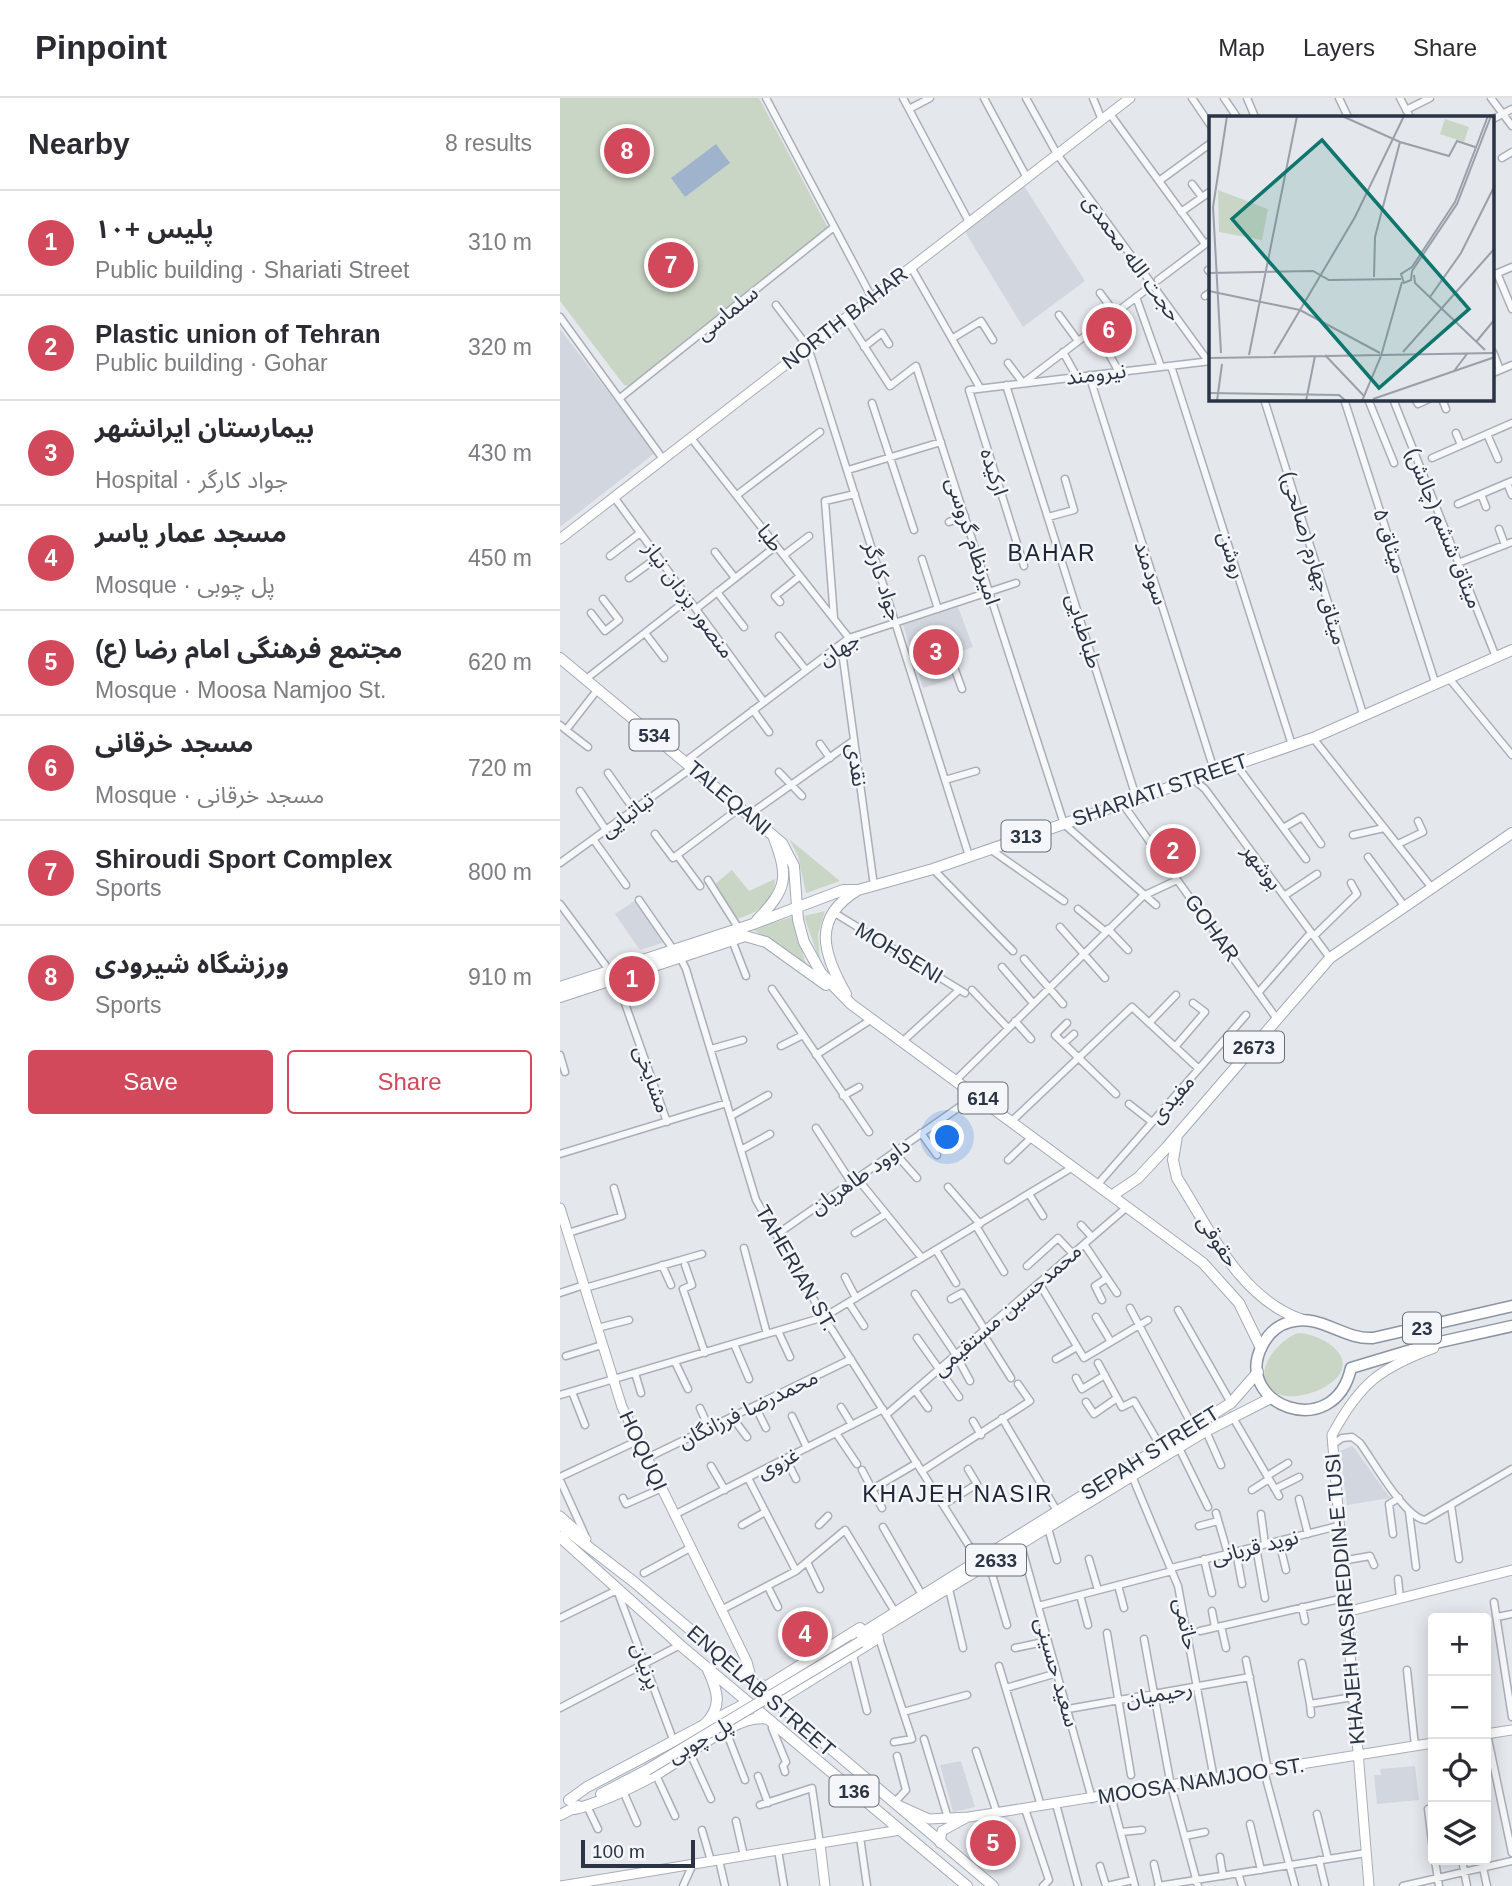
<!DOCTYPE html>
<meta charset="utf-8">
<style>
:root{--surface:#fff;--page:#f2f2f3;--text:#2b2b33;--muted:#7c7c81;--line:#e1e1e2;--accent:#d1495b}
body{margin:0;font-family:Helvetica,"Noto Sans Arabic",sans-serif;background:var(--page);color:var(--text)}
.controls{position:absolute;right:21px;bottom:21px;display:grid;overflow:hidden;border-radius:7px;box-shadow:0 4px 18px #0003}
.controls button{width:63px;height:63px;display:grid;place-items:center;padding:0;border:0;border-bottom:2px solid var(--line);background:var(--surface);color:var(--text);font:35px sans-serif}
.scale{position:absolute;left:21px;bottom:18px;width:114px;box-sizing:border-box;padding-left:7px;border:4px solid #2b3445;border-top:0;font-size:19px;line-height:24px;white-space:nowrap;color:#2b3445;-webkit-text-stroke:5px #f4f6f9;paint-order:stroke}
.you{position:absolute;left:388px;top:1040px;width:24px;height:24px;margin:-18px;border:5px solid #fff;border-radius:50%;background:#1a73e8;box-shadow:0 0 0 10px #1a73e833}
.badge{display:grid;place-items:center;width:46px;height:46px;border-radius:50%;background:var(--accent);color:#fff;font-size:23px;font-weight:700}
.pin{position:absolute;translate:-50% -50%;border:4px solid #fff;box-shadow:0 2px 7px #0006}
.list{margin:0;padding:0;list-style:none}
h2{display:flex;justify-content:space-between;align-items:center;height:91px;margin:0;padding:0 28px;font-size:30px}
h2 small{font-size:23px;font-weight:400;color:var(--muted)}
.list li{display:grid;grid-template-columns:46px 1fr auto;gap:21px;align-items:center;box-sizing:border-box;height:105px;padding:0 28px;border-top:2px solid var(--line)}
.list b{display:block;font-size:26px;white-space:nowrap}
.list p{margin:0;font-size:23px;white-space:nowrap;color:var(--muted)}
.list em{font-size:23px;font-style:normal;color:var(--muted)}
.actions{display:flex;gap:14px;padding:21px 28px}
.actions a{flex:1;padding:16px 0;border:2px solid var(--accent);border-radius:7px;text-align:center;font-size:24px;color:var(--accent)}
.actions .main{background:var(--accent);color:#fff}
.icon{flex:none;width:38px;height:38px;fill:none;stroke:currentColor;stroke-width:2;stroke-linecap:round;stroke-linejoin:round}
.map{position:relative;flex:none;width:952px;height:1788px;overflow:hidden}
header{display:flex;align-items:center;gap:42px;box-sizing:border-box;height:98px;padding:0 35px;background:var(--surface);border-bottom:2px solid var(--line)}
header strong{font-size:33px}
nav{display:flex;gap:38px;margin-inline-start:auto;font-size:24px}
main{display:flex}
aside{flex:1;background:var(--surface)}
.map>svg:first-child{display:block}
</style>
<header>
<strong>Pinpoint</strong>
<nav><a>Map</a><a>Layers</a><a>Share</a></nav>
</header>
<main>
<aside>
<h2>Nearby<small>8 results</small></h2>
<ul class="list">
<li><span class="badge">1</span><div><b>پلیس +۱۰</b><p>Public building · Shariati Street</p></div><em>310 m</em></li>
<li><span class="badge">2</span><div><b>Plastic union of Tehran</b><p>Public building · Gohar</p></div><em>320 m</em></li>
<li><span class="badge">3</span><div><b>بیمارستان ایرانشهر</b><p>Hospital · جواد کارگر</p></div><em>430 m</em></li>
<li><span class="badge">4</span><div><b>مسجد عمار یاسر</b><p>Mosque · پل چوبی</p></div><em>450 m</em></li>
<li><span class="badge">5</span><div><b>مجتمع فرهنگی امام رضا (ع)</b><p>Mosque · Moosa Namjoo St.</p></div><em>620 m</em></li>
<li><span class="badge">6</span><div><b>مسجد خرقانی</b><p>Mosque · مسجد خرقانی</p></div><em>720 m</em></li>
<li><span class="badge">7</span><div><b>Shiroudi Sport Complex</b><p>Sports</p></div><em>800 m</em></li>
<li><span class="badge">8</span><div><b>ورزشگاه شیرودی</b><p>Sports</p></div><em>910 m</em></li>
</ul>
<div class="actions"><a class="main">Save</a><a>Share</a></div>
</aside>
<div class="map">
<svg width="952" height="1788" viewBox="0 0 952 1788">
<rect width="100%" height="100%" fill="#e4e7ec"/>
<path fill="#d2d6de" d="M464 88 525 183 463 229 405 134Z
M0 231 95 355 0 429Z
M398 509 413 549 388 558 395 580 363 590 343 527Z
M76 802 105 844 80 852 55 816Z
M792 1348 795 1351 830 1400 787 1407 780 1353Z
M401 1663 415 1709 393 1714 380 1667Z
M855 1668 859 1702 817 1706 814 1677H821L820 1671Z"/>
<path fill="#c9d6c5" d="M0 0H199L268 130 70 288 64 287 0 203Z
M229 741 280 783 246 795 238 758Z
M172 772 189 793 215 781C215 807 199 813 177 821L155 786Z
M265 813 258 836 260 864 244 818Z
M232 819 246 867 192 831Z
M738 1235C755 1235 795 1253 779 1277 768 1293 731 1305 714 1294 689 1276 718 1242 738 1235Z"/>
<path fill="#9fb4cc" d="M156 46 170 65 125 99 111 80Z"/>
<g fill="none" stroke-linecap="round" stroke-linejoin="round">
<defs>
<path id="street" d="M206 0 312 200
M343 0 409 124
M424 0 467 80
M466 0 497 56 648 263
M533 0 542 22
M632 0 651 28
M664 0 677 19
M687 0 695 19
M779 0 788 19
M840 0 850 19
M931 0 952 28
M349 11 370 0
M846 12 870 0
M550 16 645 146
M933 21 952 11
M942 60 952 54
M599 83 651 45
M632 86 642 99
M621 114 651 93
M351 169 420 290
M648 172 651 175
M937 175 952 211
M933 177 952 169
M598 182 651 142
M540 195 555 215
M645 198 651 194
M576 199 601 269
M216 207 248 249 409 758
M499 217 518 243
M0 219 103 361
M286 220 330 288 356 268 504 726 596 807
M535 231 559 274
M393 240 421 223 433 242
M304 249 322 235 329 246
M503 254 517 279
M933 254 940 272
M448 265 463 285 591 188
M611 268 732 647
M933 275 952 267
M529 277 654 672
M446 287 576 699
M60 300 274 129
M704 301 804 619
M784 301 875 584
M808 301 834 365
M833 301 936 559
M855 301 858 306 869 301
M882 301 886 311
M312 305 354 432
M896 335 901 347
M927 336 938 361
M131 340 289 540
M872 360 952 325
M288 372 381 344
M947 385 952 397
M921 396 926 409
M177 397 260 334
M54 399 204 604
M898 406 952 383
M488 419 514 412 505 381
M389 424 405 418
M939 431 945 447
M155 454 175 480
M224 457 249 438
M50 458 80 435
M362 461 378 511
M898 465 952 444
M464 468 409 292 651 263
M69 480 98 459
M157 494 184 529
M220 504 215 498 240 478
M136 511 216 448
M31 515 45 533 59 522 43 501
M274 520 265 403 295 396
M85 535 104 560
M219 538 246 572
M281 546 314 788
M394 569 402 591
M888 579 952 657
M26 581 128 501
M193 612 209 634
M0 627 6 632 38 591
M6 632 28 649
M753 640 872 790
M260 646 270 660
M126 663 289 540 456 485
M675 665 746 761
M219 674 242 698
M48 675 74 712
M633 681 645 691 770 860
M385 682 416 673
M20 693 46 732
M562 705 717 921
M190 716 293 643
M723 730 742 719 761 746
M95 736 113 760 181 709
M793 737 824 730
M33 741 66 787
M838 746 863 734 858 723
M430 751 504 803
M117 757 140 788
M808 759 845 809
M0 765 133 669
M373 771 453 853
M148 782 179 831
M724 798 757 776
M79 802 113 851
M0 806 49 872
M518 811 546 834
M273 814 405 895
M500 829 545 880
M548 831 568 852
M754 838 797 796 791 785
M172 842 186 878
M120 859 126 871 196 1102 264 1219 418 1462
M464 861 503 906
M442 869 473 905
M56 880 107 1024
M212 891 309 1034
M412 892 448 930
M698 895 748 838
M455 923 471 941
M507 925 495 937 556 996
M589 925 616 897
M343 943 399 892
M504 945 514 936
M221 948 243 937
M615 949 645 914 633 905
M151 951 183 942
M0 957 5 974
M256 957 312 921
M397 981 583 798 617 782
M283 998 299 989
M569 1006 592 1024
M171 1018 208 997
M453 1022 572 909 639 971
M256 1030 291 1084
M361 1035 377 1057
M181 1052 210 1036
M334 1054 357 1080
M0 1056 167 1005
M448 1062 472 1039
M301 1085 362 1160
M538 1086 686 917
M388 1089 420 1126
M469 1096 483 1118
M521 1127 532 1139
M416 1128 444 1174
M8 1135 62 1118 54 1090
M295 1135 326 1116
M216 1137 415 998
M524 1146 557 1195
M184 1150 207 1236
M376 1152 396 1185
M102 1167 111 1187
M125 1167 132 1187 123 1191 145 1255
M467 1168 498 1140 513 1156
M285 1179 296 1200
M479 1185 524 1260 588 1222
M25 1190 142 1156
M0 1195 24 1187
M355 1196 396 1257 410 1283
M391 1201 402 1195 425 1232
M542 1202 535 1188 547 1180
M289 1205 304 1228
M570 1210 633 1329
M618 1212 671 1305
M536 1219 551 1244
M37 1230 69 1222
M218 1233 230 1259
M422 1234 451 1280
M357 1240 399 1299
M174 1246 189 1281
M6 1258 42 1247
M496 1261 517 1249
M115 1264 128 1291
M538 1265 562 1309 574 1303 601 1349
M75 1275 81 1295
M516 1280 522 1291 545 1277
M355 1292 368 1310
M12 1294 25 1327
M0 1297 264 1219 513 1069
M526 1304 534 1316 557 1300
M195 1308 206 1330
M281 1309 292 1327
M140 1310 149 1330
M326 1317 567 1109
M232 1318 247 1350
M672 1318 719 1398
M172 1319 187 1339
M442 1320 497 1413
M413 1323 421 1337
M646 1333 661 1367
M276 1335 297 1366
M772 1347 782 1340 792 1339 800 1345C814 1364 844 1419 865 1422L952 1371
M619 1350 648 1409
M85 1361 291 1261
M226 1361 236 1381
M151 1368 165 1392
M302 1372 322 1410
M362 1373 470 1303 458 1286
M572 1378 618 1488 654 1681
M707 1378 728 1365
M0 1379 77 1343
M188 1380 236 1473
M0 1382 25 1437
M715 1391 739 1379
M311 1392 357 1365
M692 1392 709 1381
M63 1400 66 1406 100 1391
M739 1401 748 1436
M383 1407 417 1386 408 1371
M891 1407 899 1461
M849 1414 856 1469
M656 1415 668 1456
M701 1416 705 1446
M114 1417 323 1311
M182 1427 205 1414
M259 1427 268 1418
M639 1428 658 1423
M323 1429 362 1497
M488 1430 497 1462
M833 1436 829 1406 839 1400
M719 1443 726 1472
M461 1447 532 1701
M696 1449 705 1500
M676 1454 682 1486
M529 1461 538 1492
M644 1461 652 1495
M781 1463 810 1458 814 1467
M247 1464 260 1491
M429 1466 447 1527
M611 1470 778 1428
M84 1475 130 1450
M838 1481 840 1500
M558 1487 564 1510
M208 1489 218 1509
M389 1491 403 1550
M520 1497 528 1527
M934 1504 952 1619
M478 1508 612 1473
M742 1509 745 1523
M161 1512 236 1473 285 1432 332 1509
M652 1513 655 1529
M937 1519 952 1516
M0 1520 57 1492 114 1644
M661 1528 666 1550
M640 1533 784 1500
M547 1535 571 1677
M319 1540 352 1641 334 1644
M584 1541 611 1688 638 1788
M455 1550 488 1543
M293 1557 307 1613
M686 1562 708 1672
M742 1565 750 1606
M439 1568 481 1708
M847 1572 855 1648
M446 1590 497 1575
M0 1610 120 1547
M508 1611 690 1579
M343 1614 407 1597
M751 1616 750 1606 793 1599
M213 1624 212 1630 226 1664 223 1668 225 1674
M166 1633 185 1682
M927 1636 952 1755
M364 1641 388 1720
M416 1653 437 1715
M130 1655 151 1701
M704 1673 735 1788
M96 1677 115 1718
M198 1678 208 1705
M63 1693 77 1725
M551 1698 575 1788
M334 1705 346 1692 337 1658
M496 1706 518 1788
M200 1707 252 1690 260 1746
M27 1708 38 1731
M465 1711 489 1782 483 1788
M868 1711 873 1752
M757 1716 768 1761
M176 1723 184 1758
M690 1726 701 1772
M142 1732 151 1763
M561 1734 582 1732
M625 1738 645 1734
M300 1739 307 1788
M218 1752 224 1788
M660 1759 663 1778
M159 1762 165 1788
M759 1762 765 1787
M875 1762 879 1788
M902 1762 907 1788
M594 1766 599 1788
M540 1768 546 1788
M923 1770 927 1788
M678 1775 682 1788
M123 1788 133 1766
M547 1788 573 1782
M598 1788 806 1755
M843 1788 952 1763"/>
<path id="secondary" d="M0 441 570 0
M0 1110 62 1309 187 1564 193 1586
M0 1418 26 1441
M786 1514 952 1472
M926 1636 952 1632
M338 1707 369 1721 409 1719 873 1645
M380 1745 382 1733 406 1720
M260 1746 265 1788
M1 1788 340 1732
M809 1788 772 1337C800 1285 820 1270 874 1250"/>
<path id="primary" d="M0 560 222 745 234 768 238 822 244 844 261 875 291 906 643 1165 679 1205 701 1250
M197 822C227 791 229 780 214 740
M0 889 193 826 283 792H298L373 771 753 640 952 552
M286 896C263 856 251 820 298 792
M0 899 185 838 206 844 266 887
M617 1038 613 1062 617 1080C650 1132 680 1201 743 1222
M553 1097 578 1080 606 1050 770 860 952 735
M0 1427 74 1484 433 1788
M0 1439 120 1547 407 1788
M296 1539 671 1305 698 1274
M306 1540 644 1334 711 1300
M196 1587 207 1588 300 1530
M223 1611 220 1604 225 1598 318 1540
M150 1624 183 1607 191 1611
M41 1696 87 1672
M9 1702 27 1689 144 1627C163 1609 158 1594 148 1572
M15 1711C43 1704 69 1691 95 1677 124 1662 176 1614 208 1621
M0 1717 18 1708"/>
<path id="highway" d="M952 1208 813 1240C783 1242 760 1215 730 1224 718 1227 708 1236 702 1248 672 1306 774 1346 791 1270L871 1246 952 1228"/>
</defs>
<use href="#street" stroke="#a9aeb7" stroke-width="9"/>
<use href="#secondary" stroke="#a9aeb7" stroke-width="11"/>
<use href="#primary" stroke="#a3abb8" stroke-width="12"/>
<use href="#highway" stroke="#8b94a3" stroke-width="13"/>
<use href="#street" stroke="#f7f8fa" stroke-width="6"/>
<use href="#secondary" stroke="#fff" stroke-width="9"/>
<use href="#primary" stroke="#fff" stroke-width="10"/>
<use href="#highway" stroke="#fff" stroke-width="10"/>
<defs>
<path id="primary-bridge" d="M87 1672 300 1544"/>
</defs>
<use href="#primary-bridge" stroke="#a3abb8" stroke-width="12" stroke-linecap="butt"/>
<use href="#primary-bridge" stroke="#fff" stroke-width="10"/>
</g>
<g text-anchor="middle" stroke-width="5" stroke-linejoin="round" paint-order="stroke">
<g fill="#f4f6f9" stroke="#676e7b" stroke-width="2">
<rect x="69.5" y="621.5" width="49" height="31" rx="5"/>
<rect x="441.5" y="722.5" width="49" height="31" rx="5"/>
<rect x="664" y="933.5" width="60" height="31" rx="5"/>
<rect x="398.5" y="984.5" width="49" height="31" rx="5"/>
<rect x="843" y="1214.5" width="38" height="31" rx="5"/>
<rect x="406" y="1446.5" width="60" height="31" rx="5"/>
<rect x="269.5" y="1677.5" width="49" height="31" rx="5"/>
</g>
<g font-size="19" font-weight="bold" fill="#2b3445">
<text x="94" y="644">534</text>
<text x="466" y="745">313</text>
<text x="694" y="956">2673</text>
<text x="423" y="1007">614</text>
<text x="862" y="1237">23</text>
<text x="436" y="1469">2633</text>
<text x="294" y="1700">136</text>
</g>
<g font-size="21" fill="#2b3445" stroke="#f4f6f9">
<text transform="translate(572 160) rotate(54)" y="7">حجت الله محمدی</text>
<text transform="translate(167 215) rotate(-39)" y="7">سلماسی</text>
<text transform="translate(285 220) rotate(-38)" y="7">NORTH BAHAR</text>
<text transform="translate(536 276) rotate(-7)" y="7">نیرومند</text>
<text transform="translate(434 374) rotate(72)" y="7">ارکیده</text>
<text transform="translate(884 430) rotate(68)" y="7">میثاق ششم (چالش)</text>
<text transform="translate(210 440) rotate(52)" y="7">طبا</text>
<text transform="translate(413 443) rotate(72)" y="7">امیرنظام گروسی</text>
<text transform="translate(830 443) rotate(72)" y="7">میثاق ۵</text>
<text transform="translate(672 457) rotate(72)" y="7">روشن</text>
<text transform="translate(754 460) rotate(73)" y="7">میثاق چهارم (صالحی)</text>
<text transform="translate(591 475) rotate(72)" y="7">سودمند</text>
<text transform="translate(323 483) rotate(72)" y="7">جواد کارگر</text>
<text transform="translate(129 502) rotate(54)" y="7">منصور یزدان نیاز</text>
<text transform="translate(524 533) rotate(73)" y="7">طباطبایی</text>
<text transform="translate(279 551) rotate(-32)" y="7">جهان</text>
<text transform="translate(297 667) rotate(82)" y="7">نقدی</text>
<text transform="translate(600 692) rotate(-19)" y="7">SHARIATI STREET</text>
<text transform="translate(169 700) rotate(40)" y="7">TALEQANI</text>
<text transform="translate(67 717) rotate(-36)" y="7">تباتبایی</text>
<text transform="translate(702 769) rotate(54)" y="7">بوشهر</text>
<text transform="translate(652 830) rotate(54)" y="7">GOHAR</text>
<text transform="translate(339 855) rotate(31)" y="7">MOHSENI</text>
<text transform="translate(92 981) rotate(70)" y="7">مشایخی</text>
<text transform="translate(612 1001) rotate(-49)" y="7">مفیدی</text>
<text transform="translate(300 1078) rotate(-35)" y="7">داوود طاهریان</text>
<text transform="translate(658 1143) rotate(57)" y="7">حقوقی</text>
<text transform="translate(236 1170) rotate(60)" y="7">TAHERIAN ST.</text>
<text transform="translate(447 1212) rotate(-41)" y="7">محمدحسین مستقیمی</text>
<text transform="translate(188 1311) rotate(-26)" y="7">محمدرضا فرزانگان</text>
<text transform="translate(83 1353) rotate(65)" y="7">HOQUQI</text>
<text transform="translate(590 1355) rotate(-32)" y="7">SEPAH STREET</text>
<text transform="translate(218 1365) rotate(-27)" y="7">غزوی</text>
<text transform="translate(695 1449) rotate(-14)" y="7">نوید قربانی</text>
<text transform="translate(785 1501) rotate(-95)" y="7">KHAJEH NASIREDDIN-E TUSI</text>
<text transform="translate(626 1526) rotate(78)" y="7">حاتمی</text>
<text transform="translate(86 1568) rotate(70)" y="7">پرنیان</text>
<text transform="translate(497 1574) rotate(74)" y="7">سعید حسینی</text>
<text transform="translate(201 1593) rotate(41)" y="7">ENQELAB STREET</text>
<text transform="translate(599 1596) rotate(-10)" y="7">رحیمیان</text>
<text transform="translate(140 1642) rotate(-30)" y="7">پل چوبی</text>
<text transform="translate(641 1683) rotate(-9)" y="7">MOOSA NAMJOO ST.</text>
</g>
<g font-size="23" letter-spacing="2" fill="#1d2536" stroke="#f4f6f9">
<text x="492" y="463">BAHAR</text>
<text x="398" y="1404">KHAJEH NASIR</text>
</g>
</g>
<g transform="translate(649 18)">
<rect width="285" height="285" fill="#e4e7ec"/>
<path d="M236 3 260 11 255 26 231 18ZM9 74 59 93 53 124 10 116Z" fill="#c9d6c5"/>
<path fill="none" stroke="#9a9fa9" stroke-width="2" d="M133 0 191 26 240 40 248 25 266 31M279 0 246 86 203 151 192 158 195 167 202 164 203 155 248 88 282 0M0 157 104 155 120 164 192 163M205 159 206 167 276 234M165 161 166 121 191 26M0 175 91 194 171 237M221 181 252 137 286 69M267 226 286 203M194 236 286 132M12 237 4 91 18 0M65 238 146 101 195 0M40 239 88 0M116 239 155 280M0 242 285 237M245 255 258 238M0 277 130 279 137 285M164 283 286 241M8 285 13 248M97 285 106 240M153 285 172 240 193 166"/>
<path fill="#0f766e" fill-opacity="0.15" stroke="#0f766e" stroke-width="3.5" d="M113 24 260 193 170 272 23 103Z"/>
<rect width="285" height="285" fill="none" stroke="#2b3445" stroke-width="3.5"/>
</g>
</svg>
<div class="controls">
<button>+</button>
<button>−</button>
<button><svg class="icon" aria-label="locate" viewBox="0 0 24 24"><circle cx="12" cy="12" r="6"/><path d="M12 2v4M12 18v4M2 12h4M18 12h4"/></svg></button>
<button><svg class="icon" aria-label="layers" viewBox="0 0 24 24"><path d="M12 4l9 5-9 5-9-5zM3 14l9 5 9-5"/></svg></button>
</div>
<div class="scale">100 m</div>
<div class="you"></div>
<div class="pin badge" style="left:72px;top:881px">1</div>
<div class="pin badge" style="left:613px;top:753px">2</div>
<div class="pin badge" style="left:376px;top:554px">3</div>
<div class="pin badge" style="left:245px;top:1536px">4</div>
<div class="pin badge" style="left:433px;top:1745px">5</div>
<div class="pin badge" style="left:549px;top:232px">6</div>
<div class="pin badge" style="left:111px;top:167px">7</div>
<div class="pin badge" style="left:67px;top:53px">8</div>
</div>
</main>
